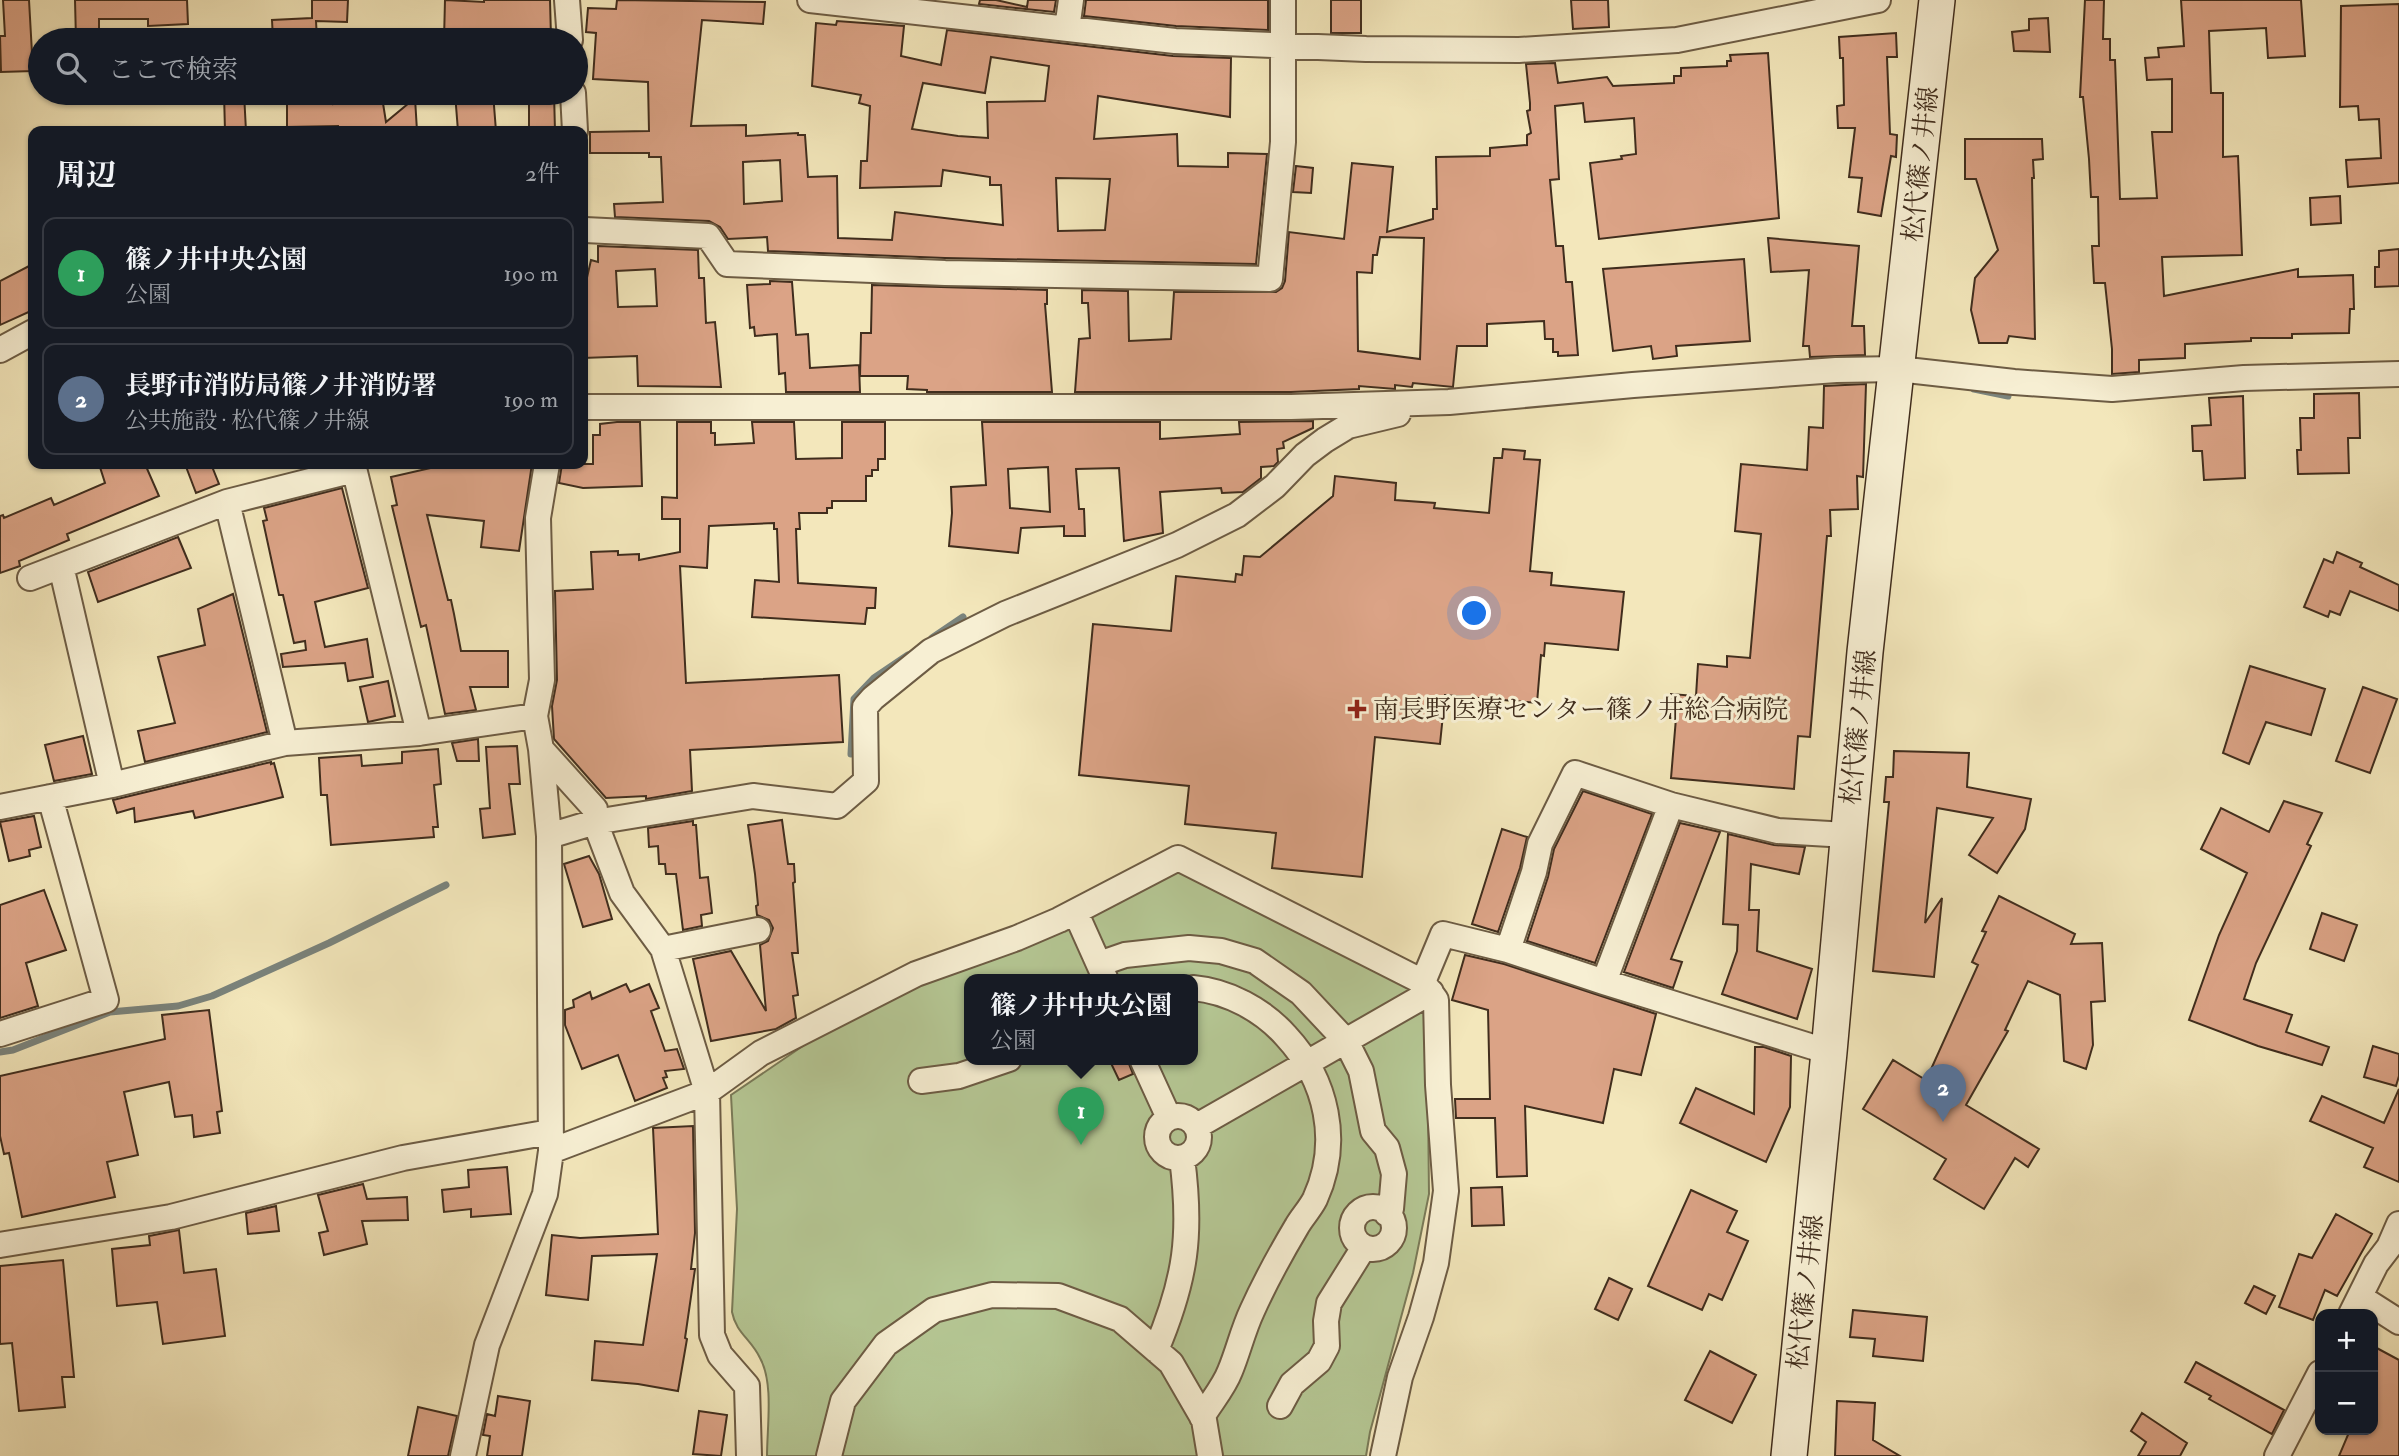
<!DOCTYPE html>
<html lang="ja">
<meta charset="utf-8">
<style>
:root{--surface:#171b24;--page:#242831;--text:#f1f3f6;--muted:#9ea1a6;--line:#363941;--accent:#c59692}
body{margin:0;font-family:"IM FELL Double Pica","Noto Serif JP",serif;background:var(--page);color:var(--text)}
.controls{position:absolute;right:21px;bottom:21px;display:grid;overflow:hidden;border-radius:14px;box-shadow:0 2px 5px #0004}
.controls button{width:63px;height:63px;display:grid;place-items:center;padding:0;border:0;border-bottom:2px solid var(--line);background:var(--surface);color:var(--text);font:35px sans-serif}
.you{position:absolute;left:1475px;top:614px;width:24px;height:24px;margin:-18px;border:5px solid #fff;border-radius:50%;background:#1a73e8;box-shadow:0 0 0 10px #1a73e833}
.badge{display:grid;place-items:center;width:46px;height:46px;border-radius:50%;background:var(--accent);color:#fff;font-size:23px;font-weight:700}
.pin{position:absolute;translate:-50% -58px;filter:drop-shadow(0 2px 4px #0008)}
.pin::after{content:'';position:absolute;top:37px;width:24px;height:21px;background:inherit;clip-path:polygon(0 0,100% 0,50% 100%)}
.popup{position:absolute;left:964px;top:974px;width:234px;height:91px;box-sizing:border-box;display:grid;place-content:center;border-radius:14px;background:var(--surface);filter:drop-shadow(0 2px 5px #0005);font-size:23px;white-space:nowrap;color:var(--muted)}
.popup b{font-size:26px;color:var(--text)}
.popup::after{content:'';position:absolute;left:50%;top:100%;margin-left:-14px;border:14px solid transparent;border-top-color:var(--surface)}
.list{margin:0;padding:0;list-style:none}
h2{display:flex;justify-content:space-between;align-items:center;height:91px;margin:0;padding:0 28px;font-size:30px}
h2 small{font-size:23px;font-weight:400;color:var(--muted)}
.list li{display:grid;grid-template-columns:46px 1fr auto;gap:21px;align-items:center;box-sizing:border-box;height:112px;margin:0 14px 14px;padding:0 14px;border:2px solid var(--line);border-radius:14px}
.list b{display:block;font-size:26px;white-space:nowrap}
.list p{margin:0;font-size:23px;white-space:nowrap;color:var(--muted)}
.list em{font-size:23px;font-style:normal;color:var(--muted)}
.icon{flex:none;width:38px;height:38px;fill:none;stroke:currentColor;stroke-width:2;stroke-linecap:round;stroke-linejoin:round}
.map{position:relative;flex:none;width:2399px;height:1456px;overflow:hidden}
.search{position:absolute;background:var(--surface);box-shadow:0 2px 5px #0004;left:28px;top:28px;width:560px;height:77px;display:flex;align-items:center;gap:18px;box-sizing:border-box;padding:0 24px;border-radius:38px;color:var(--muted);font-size:26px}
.panel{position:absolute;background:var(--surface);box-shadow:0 2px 5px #0004;left:28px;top:126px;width:560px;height:343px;border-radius:14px}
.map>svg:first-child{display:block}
</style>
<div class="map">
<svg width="2399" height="1456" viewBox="0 0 2399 1456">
<rect width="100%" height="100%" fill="#f3e7bb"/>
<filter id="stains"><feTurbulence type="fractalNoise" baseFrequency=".00286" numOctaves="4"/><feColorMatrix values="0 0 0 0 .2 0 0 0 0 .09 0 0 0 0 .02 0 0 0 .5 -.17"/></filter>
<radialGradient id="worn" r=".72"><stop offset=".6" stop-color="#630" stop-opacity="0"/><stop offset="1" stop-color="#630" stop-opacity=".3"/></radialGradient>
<path fill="#b5c794" stroke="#7a7a58" stroke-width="2" fill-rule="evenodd" d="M1182 864 1420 987 1427 1019 1429 1194 1413 1273 1370 1432 1366 1456H767C767 1427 774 1383 760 1358 751 1339 736 1333 732 1312L737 1209 731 1095 816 1037 918 984ZM969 979H1193V1059H969Z"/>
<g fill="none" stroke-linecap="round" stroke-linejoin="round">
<path stroke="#7a837c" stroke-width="7" d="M1974 389 2008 396
M932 638 963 617
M851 754 854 699 874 678 908 655
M0 1052 13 1050 110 1012 178 1006 212 996 329 943 446 885"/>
</g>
<path fill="#dba386" stroke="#402d1d" stroke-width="2" fill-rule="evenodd" d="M3 0H29L33 71 1 72 0 36H5Z
M75 0H187L188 24 148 26V19H99V40H76Z
M312 0H348L347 22 316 21 317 40H273L272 20 312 18Z
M445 0 484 2V0H550L551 38 444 40Z
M617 0 765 2 763 24 702 20 691 126 746 125V136L798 133V135H805L808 177 837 176 838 238 892 240 895 212 1003 225 1001 185H990V177L943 170 941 186 860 188 861 161H867L870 106 859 103 861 95 812 86 816 23 836 25 837 21 904 26 901 56 941 65 947 30 1173 56 1231 58 1230 117 1098 96 1094 139 1177 134 1178 166 1228 167V153L1267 154 1256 264 945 258 768 251 767 237 728 239 720 227 709 221 615 217 614 204 663 202 661 157H649V153H590V132L649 131 648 82 593 79 596 33 586 32 588 8 616 9ZM991 57 1049 66 1045 101 987 102 988 138 958 136 912 129 923 83 985 93ZM780 160 782 201 744 204 743 162ZM1056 178 1110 179 1105 230 1058 231Z
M980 0H996L1027 7 1028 0H1056L1054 12 979 4Z
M1086 0H1268V30L1176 26 1084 16Z
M1331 0H1361V33H1331Z
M1571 0H1608L1609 27 1573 29Z
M2085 0H2104L2103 39H2110V60H2115L2120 199 2157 198 2152 132H2172V79L2147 80 2145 58 2159 57 2158 48 2184 46 2181 0H2301L2305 56 2268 58 2266 28 2209 31 2211 93H2223V157L2238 156 2242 255 2162 257 2164 296 2298 269V277L2353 275 2354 309H2350L2349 333 2292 334V338H2251V341L2185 344V358L2139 360V372L2112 374V349L2105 283H2094L2092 246H2099L2098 197H2091L2089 159 2083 97H2080Z
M2399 4V183L2348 187 2346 160 2381 158 2379 119 2359 120 2358 106 2340 107 2341 6Z
M2048 18 2050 52 2014 51 2012 32 2029 30V19Z
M1896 33 1897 57H1887L1890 134 1897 135 1896 157 1891 156 1881 216 1858 212 1862 178 1849 177 1855 128H1838L1837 106 1844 105 1843 58H1840L1839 37Z
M1768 53 1779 218 1599 239 1590 163 1622 159 1621 156 1636 154 1634 118 1585 122 1583 103 1555 106 1559 179 1550 180 1556 246H1563L1566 282H1572L1578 355 1558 356V352H1553V339H1545L1544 321 1487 324V346H1457L1453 387 1413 383 1412 387 1395 385V389L1359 386V389L1291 392H1075L1079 339 1090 338 1088 303H1082V290L1128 291 1129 341 1171 339 1174 292H1276L1282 288 1285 281 1289 232 1344 239 1352 163 1393 167 1387 232 1433 219V209H1437L1436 157 1490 156V148L1527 145V135L1531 133 1527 111 1530 110V103L1526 64 1555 63 1558 83 1607 77 1613 86 1674 83V76H1681V68L1727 66V61H1731L1730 55ZM1380 237 1424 238 1420 359 1358 351 1357 272 1372 273 1373 255H1377Z
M224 93H244L246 131H225Z
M287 93H333V104L382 97 386 122 415 98 417 131H338V126L287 127Z
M455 93H493L496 131H458Z
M529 93H554L555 131H529Z
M1965 139H2042L2043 159 2033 160 2034 178H2032L2035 339 2009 336 2007 343H1979L1971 310 1975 278 1998 250 1976 179H1965Z
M1296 166 1313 168 1311 193 1293 192Z
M2340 196 2341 223 2311 225 2310 198Z
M1768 238 1859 246 1852 326H1864L1865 355 1810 357 1809 346H1803L1809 270 1771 272Z
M598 246 698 250 699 278H704L706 323 715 322 721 387 638 386 637 356 583 358V295L591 260 598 262ZM655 269 657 306 618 307 616 271Z
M2399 249V286L2375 287V267H2379V251Z
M1744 259 1750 341 1676 346 1677 356 1653 359 1651 346 1613 351 1603 269Z
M33 264V310L0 325V281Z
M770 281 792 282 796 335 808 334 810 368 859 365 860 392H786L785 373 779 374 777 334 755 336 754 327 750 328 747 285 770 284Z
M872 285 1047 290V304H1045L1052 392H927V390L907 389 908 376H860L861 333H871Z
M1866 384 1863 477 1857 476 1858 509 1830 510 1831 536H1827L1810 737 1798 736 1794 789 1671 778 1676 718H1670L1671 694 1696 696 1698 664 1727 667V656L1750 658 1761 534 1735 531 1741 464 1807 470 1809 427 1823 428 1824 386Z
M2359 393 2360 438H2348L2349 473 2298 474 2297 450H2301L2300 418H2314V394Z
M2243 396 2245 478 2204 480 2202 451H2193L2192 426 2211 425 2209 398Z
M1313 421V428L1283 442 1284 448 1277 449 1278 462 1274 466 1261 467V478L1243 492 1222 493 1221 488 1160 492 1163 533 1124 541 1119 468 1076 469 1079 509H1084L1085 536H1064V526L1021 528 1018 553 949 546 952 513 951 487 986 485 982 422H1160V439L1240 434 1239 422ZM1048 467 1050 512 1010 508 1008 469Z
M617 422H640L642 486 583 488 559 483 562 464H593V435H600V424Z
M677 422H711V433H715V445L754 443 752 422H794L796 459 842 458V422H885V459H878V470H872V476H866V501H832V508H827V513H799L800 529H796L798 583 876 588 875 608H867L865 624 752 617 755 580 779 582 777 529H774V523L709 526 707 568 680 566 686 683 839 675 843 742 690 750 692 791 646 799V796L606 798 554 739 552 706 557 680 555 591 593 589 591 552 618 551V555L639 554V560L680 552V519H662V497L677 498Z
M1503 449 1525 451 1524 459 1540 460 1530 571 1552 573 1551 585 1624 592 1618 650 1545 643 1544 656 1541 655 1537 703 1445 695 1440 744 1375 737 1362 877 1272 868 1276 833 1185 824 1189 786 1079 775 1093 624 1171 631 1176 576 1235 582 1236 574 1242 575 1244 556 1260 557 1333 496 1335 476 1396 483 1395 500 1435 503 1434 508 1489 513 1494 458H1502Z
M99 464H145L159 496 67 534 69 540 19 561 20 566 0 573V516L3 515 4 518 51 498 54 505 105 483Z
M185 464H211L219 484 196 493Z
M448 464H532L519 551 481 547 484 521 427 515 448 600H451L454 614 461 651H508V687H470L476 710 445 714 426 625 421 627 392 506 397 505 391 477Z
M342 488 368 588 315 602 325 647 367 639 373 677 348 681 345 663 283 667 281 654 306 650 305 641 294 643 283 595H279L263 521 267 520 264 508Z
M178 537 191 568 98 602 88 572Z
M2337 552 2362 563 2360 567 2399 585V611L2350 591 2340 615 2330 611 2328 617 2304 607 2324 559 2333 563Z
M233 594 267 732 145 762 138 731 175 723 158 657 205 645 198 609Z
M2250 666 2325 689 2311 735 2266 722 2249 764 2223 753Z
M388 681 395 716 368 722 360 687Z
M2363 687 2397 699 2370 773 2336 761Z
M83 736 92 774 54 781 45 745Z
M478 739 479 761H457L452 743Z
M517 746 520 784H509L515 834 483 838 480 809 490 808 486 747Z
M438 749 441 784 434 785 438 827H433L434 837 331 845 327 795H321L319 758 361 755 362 766 402 763V752Z
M1894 751 1969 753 1967 787 2031 799 2025 829 1997 873 1969 855 1993 818 1937 808 1925 923 1942 898 1934 977 1873 971 1889 802H1884L1886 777H1893Z
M271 762V764L274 763 283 797 259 803 195 818 193 811 135 822 134 808 117 813 113 800Z
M1583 791 1652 814 1595 963 1527 941 1548 877 1554 849Z
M2284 801 2322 813 2307 844 2311 846 2256 963 2244 999 2292 1015 2286 1032 2329 1047 2322 1065 2258 1046 2189 1020 2219 935 2247 873 2201 849 2221 808 2269 832Z
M34 816 41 847 29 850 30 856 9 861 0 822Z
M782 820 788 864H794L795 882 793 883 798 953H792L798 995 793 996 796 1018 776 1029 711 1041 693 959 731 951 766 1011 760 945 768 941 773 928 769 920 757 915 756 906 758 905 755 874 748 825Z
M693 821V825H696L700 878 708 877 712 913 701 915 702 926 683 930 676 874H666L665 864H659L658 846 649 847 648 828Z
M1680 823 1720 832 1671 959 1682 962 1673 988 1624 972Z
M1502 829 1527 837 1520 868 1498 932 1472 924Z
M1728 834 1774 845 1805 847 1799 874 1751 864 1749 910H1759L1757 951 1812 969 1797 1019 1722 994 1737 951 1738 925 1723 924Z
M589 856 599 874 612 919 583 927 564 864Z
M44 890 66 950 26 963 38 1006 0 1018V905Z
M1999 896 2075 934 2071 944 2102 943 2105 1001 2091 1002 2093 1045 2086 1069 2064 1061 2060 995 2028 981 2005 1030 2008 1031 1966 1105 2039 1149 2028 1167 2015 1158 1984 1209 1934 1179 1946 1159 1863 1109 1893 1060 1924 1079 1923 1087 1978 965 1972 962 1986 932 1982 931Z
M2322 913 2357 925 2344 961 2310 949Z
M1465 955 1504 964 1656 1014 1641 1075 1614 1069 1603 1123 1525 1106 1527 1176 1497 1177 1495 1118H1456L1455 1099H1490L1488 1010 1452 1000Z
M626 984 630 992 649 984 659 1008 651 1011 665 1051 677 1049 684 1069 665 1071 667 1077 663 1078 667 1088 635 1101 618 1055 582 1069 565 1025V1010L574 1007 573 1000 590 992 592 999Z
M209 1010 222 1111 217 1112 220 1133 194 1137 192 1115 175 1117 169 1082 124 1092 138 1155 107 1162 115 1197 22 1217 9 1153 4 1154 0 1136V1076L165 1039 162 1015Z
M2373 1046 2399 1054V1076L2396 1086 2364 1077Z
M1755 1047H1764L1791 1056 1790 1107 1766 1162 1680 1123 1696 1088 1754 1114Z
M1109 1059H1127L1133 1074 1119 1080Z
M2399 1089V1182L2364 1167 2373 1148 2310 1121 2322 1096 2384 1123Z
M693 1126 695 1233 691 1269H695L685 1338 687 1339 678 1391 638 1384 592 1380 595 1341 643 1345 657 1254 592 1256 588 1300 546 1295 552 1235 580 1238 658 1234 653 1128Z
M507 1167 511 1214 471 1217V1209L444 1212 442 1190 469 1187 468 1170Z
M363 1184 367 1199 407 1197 408 1220 362 1221 367 1244 324 1255 319 1233 328 1231 318 1195Z
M1502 1187 1504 1225 1472 1226 1471 1188Z
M1691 1190 1737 1211 1727 1232 1748 1241 1722 1300 1709 1294 1702 1310 1648 1286Z
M276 1206 279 1231 248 1234 246 1213Z
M2336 1214 2372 1234 2337 1296 2325 1290 2313 1320 2279 1307 2299 1254 2312 1258Z
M179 1230 184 1273 216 1269 225 1336 163 1344 157 1302 117 1306 112 1249 150 1245 149 1236Z
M63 1260 74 1377H62L65 1407 19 1411 12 1343 0 1344V1266Z
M1609 1278 1632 1289 1618 1320 1595 1309Z
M2254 1286 2275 1296 2266 1314 2245 1303Z
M1853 1310 1927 1317 1923 1361 1873 1356 1875 1339 1850 1337Z
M2373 1346 2399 1360V1456H2339L2350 1430H2373Z
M1710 1351 1756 1375 1732 1423 1685 1400Z
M2196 1362 2284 1410 2272 1434 2209 1399 2211 1396 2185 1382Z
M498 1396 530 1401 522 1456H487L490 1436 483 1435 487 1414 495 1416Z
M1837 1401 1875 1403 1873 1440 1900 1456H1835Z
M418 1407 457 1416 448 1456H408Z
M699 1411 727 1415 721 1456 693 1454Z
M2142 1413 2187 1443 2180 1456H2138L2146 1442 2131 1431Z"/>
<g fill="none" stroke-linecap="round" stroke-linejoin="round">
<defs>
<path id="street" d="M567 0 570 40
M810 0 1175 41 1366 49 1519 50 1677 40 1878 0
M1067 29 1071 0
M573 93 575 131
M585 230 708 236 727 264 945 273 1270 279 1283 142V0
M0 350 33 332
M583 407H1291L1449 402 1633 385 1836 370 1898 369 2014 382 2112 389 2244 378 2399 374
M353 464 419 733
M227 502 285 743
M61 566 112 785
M30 578 227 502 354 470
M541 749 595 809V822L622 893 663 949 707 1092 712 1335 720 1355 747 1386 749 1456
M0 807 112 785 285 743 419 733 535 716
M549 836 595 822 753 796 837 806 866 781 865 707 873 698 931 651 1005 614 1177 545 1237 515 1275 486 1305 455 1325 440 1348 426 1398 414
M1079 920 1105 978
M663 949 758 930
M1508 950 1534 872 1540 844 1575 773 1671 805 1778 831 1847 835
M1099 964 1125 955 1189 948 1221 951 1255 961 1301 993 1346 1041 1361 1071 1373 1131 1387 1148 1394 1174 1391 1209 1387 1214
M1423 982 1443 934 1508 950 1604 982 1829 1052
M1604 982 1671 805
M1193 988C1228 991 1263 1010 1286 1036 1327 1080 1341 1142 1315 1199 1310 1209 1302 1217 1297 1226 1281 1253 1265 1282 1252 1311 1243 1330 1238 1352 1230 1371 1224 1387 1211 1402 1202 1417
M0 1034 106 1000 50 797
M1142 1059 1169 1118
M921 1081 959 1076 1009 1059
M1157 1137a21 21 0 1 1 42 0a21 21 0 1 1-42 0Z
M1197 1126 1431 992
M551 1151 707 1092 761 1053 916 974 1017 938 1059 920 1178 858 1423 982 1436 1000 1438 1085 1446 1191 1436 1263 1421 1317 1400 1377 1383 1456
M1352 1228a21 21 0 1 1 42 0a21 21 0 1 1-42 0Z
M0 1245 171 1217 403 1158 550 1132
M2360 1297 2399 1322
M2351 1314 2376 1264 2389 1247 2399 1224
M1156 1350C1186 1279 1192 1234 1182 1158
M1280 1406 1292 1384 1319 1361 1327 1346 1326 1321 1329 1303 1364 1247
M463 1456 487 1345 545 1194 551 1151 549 836 541 749 535 716 542 680 538 518 547 464
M829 1456 843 1401 886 1344 934 1310 992 1295 1058 1296 1120 1319 1171 1363 1204 1420 1210 1456
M2277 1456 2320 1373"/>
<path id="secondary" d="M1789 1456 1829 1052 1865 652 1937 0"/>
</defs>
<use href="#street" stroke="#6d5c44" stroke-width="28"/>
<use href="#secondary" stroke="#402d1d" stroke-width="38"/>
<use href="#street" stroke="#f7efd3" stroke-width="24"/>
<use href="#secondary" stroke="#f7efd3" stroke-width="35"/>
</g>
<path fill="#8f2418" stroke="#f7efd3" stroke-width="2.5" d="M1353.5 698.5h7v7h7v7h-7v7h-7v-7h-7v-7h7z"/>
<g text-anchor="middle" stroke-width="6" stroke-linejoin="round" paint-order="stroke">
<g font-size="26" fill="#402d1d" stroke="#f7efd3">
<text transform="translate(1920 164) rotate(-84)" y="9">松代篠ノ井線</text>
<text transform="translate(1858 727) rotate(-84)" y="9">松代篠ノ井線</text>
<text transform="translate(1805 1292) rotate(-84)" y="9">松代篠ノ井線</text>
</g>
<g font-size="26" fill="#402d1d" stroke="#f7efd3" text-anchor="start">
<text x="1373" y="718">南長野医療センター篠ノ井総合病院</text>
</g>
</g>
<rect width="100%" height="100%" filter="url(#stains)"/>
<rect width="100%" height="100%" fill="url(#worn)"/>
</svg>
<div class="controls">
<button>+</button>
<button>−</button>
</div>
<div class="you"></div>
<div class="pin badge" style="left:1081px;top:1145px;background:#2e9e5b">1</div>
<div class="popup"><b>篠ノ井中央公園</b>公園</div>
<div class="pin badge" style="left:1943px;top:1122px;background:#5c6f8a">2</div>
<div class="search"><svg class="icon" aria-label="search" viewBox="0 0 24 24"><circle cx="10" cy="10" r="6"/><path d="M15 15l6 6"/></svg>ここで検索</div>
<section class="panel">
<h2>周辺<small>2件</small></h2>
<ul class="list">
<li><span class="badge" style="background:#2e9e5b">1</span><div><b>篠ノ井中央公園</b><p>公園</p></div><em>190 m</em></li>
<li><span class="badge" style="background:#5c6f8a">2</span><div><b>長野市消防局篠ノ井消防署</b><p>公共施設 · 松代篠ノ井線</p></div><em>190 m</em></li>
</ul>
</section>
</div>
